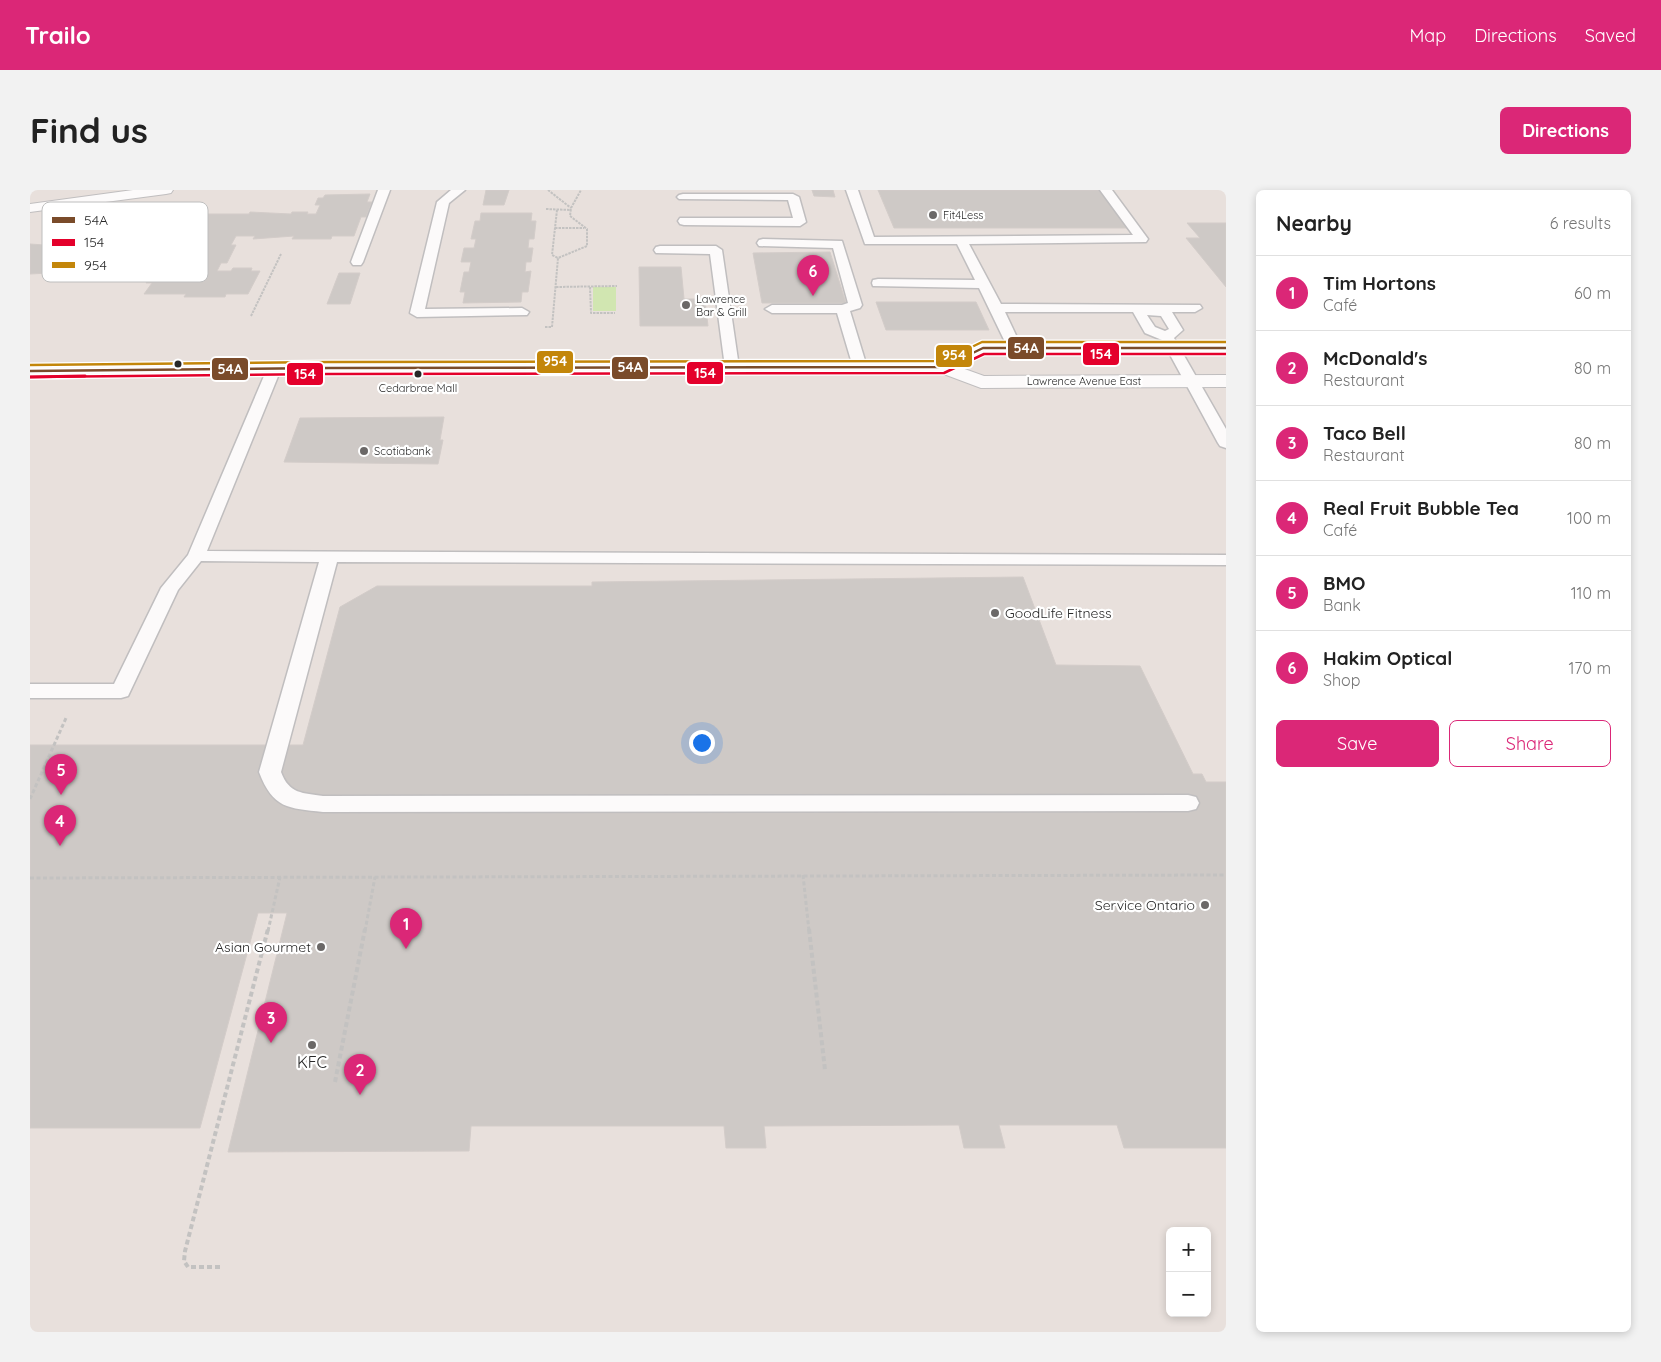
<!DOCTYPE html>
<meta charset="utf-8">
<style>
:root{--surface:#fff;--page:#f2f2f2;--text:#222;--muted:#767676;--line:#e0e0e0;--accent:#db2777}
body{margin:0;font-family:Quicksand,sans-serif;background:var(--page);color:var(--text)}
.controls{position:absolute;right:15px;bottom:15px;display:grid;overflow:hidden;border-radius:8px;box-shadow:0 2px 8px #0003}
.controls button{width:45px;height:45px;display:grid;place-items:center;padding:0;border:0;border-bottom:1px solid var(--line);background:var(--surface);color:var(--text);font:25px sans-serif}
.you{position:absolute;left:671px;top:552px;width:18px;height:18px;margin:-12px;border:4px solid #fff;border-radius:50%;background:#1a73e8;box-shadow:0 0 0 8px #1a73e833}
.badge{display:grid;place-items:center;width:32px;height:32px;border-radius:50%;background:var(--accent);color:#fff;font-size:16px;font-weight:700}
.pin{position:absolute;translate:-50% -41px;filter:drop-shadow(0 1px 2px #0008)}
.pin::after{content:'';position:absolute;top:26px;width:18px;height:15px;background:inherit;clip-path:polygon(0 0,100% 0,50% 100%)}
.list{margin:0;padding:0;list-style:none}
h2{display:flex;justify-content:space-between;align-items:center;height:65px;margin:0;padding:0 20px;font-size:21px}
h2 small{font-size:16px;font-weight:400;color:var(--muted)}
.list li{display:grid;grid-template-columns:32px 1fr auto;gap:15px;align-items:center;box-sizing:border-box;height:75px;padding:0 20px;border-top:1px solid var(--line)}
.list b{display:block;font-size:19px;white-space:nowrap}
.list p{margin:0;font-size:16px;white-space:nowrap;color:var(--muted)}
.list em{font-size:16px;font-style:normal;color:var(--muted)}
.actions{display:flex;gap:10px;padding:15px 20px}
.actions a{flex:1;padding:11px 0;border:1px solid var(--accent);border-radius:8px;text-align:center;font-size:18px;color:var(--accent)}
.actions .main{background:var(--accent);color:#fff}
.map{position:relative;flex:none;width:1196px;height:1142px;overflow:hidden;border-radius:8px}
header{display:flex;align-items:center;gap:30px;box-sizing:border-box;height:70px;padding:0 25px;background:var(--accent);color:#fff}
header strong{font-size:24px}
nav{display:flex;gap:28px;margin-inline-start:auto;font-size:18px}
.intro{display:flex;align-items:center;justify-content:space-between;box-sizing:border-box;height:120px;padding:0 30px}
h1{margin:0;font-size:35px}
.button{padding:12px 22px;border-radius:8px;background:var(--accent);color:#fff;font-size:18px;font-weight:700}
main{display:flex;gap:30px;padding:0 30px}
aside{flex:1;background:var(--surface);border-radius:8px;box-shadow:0 2px 8px #0003}
.map>svg:first-child{display:block}
</style>
<header>
<strong>Trailo</strong>
<nav><a>Map</a><a>Directions</a><a>Saved</a></nav>
</header>
<div class="intro"><h1>Find us</h1><a class="button">Directions</a></div>
<main>
<div class="map">
<svg width="1196" height="1142" viewBox="0 0 1196 1142">
<rect width="100%" height="100%" fill="#e8e0dc"/>
<path fill="#d1e6b1" d="M563 97H586V121H563Z"/>
<path fill="#cec9c6" stroke="#d3ccc9" d="M456 0H479L474 15H453Z
M782 0H803L805 7 784 6Z
M848 0H1069L1097 38H864Z
M340 4 337 12H342L336 27H331L324 46H302L301 49H262L264 46 223 49 225 46H206L201 55H206L197 73H191L187 81H201L203 78H222L221 81H230L218 104H196L195 107H154L156 104H114L122 93H116L128 75H133L139 66H133L139 58H144L149 49H144L155 33H159L165 24H219L220 22 261 24 262 22H278L277 24H286L290 15H285L288 8H293L295 5Z
M451 23H502L501 31H506L504 49H499L498 58H503L501 72H496L495 82 501 81 498 102H492L491 112 433 113 435 102H430L434 82H439L441 72H431L434 58H444L446 49H441L445 31H450Z
M1157 33H1196V97L1156 48H1170Z
M43 39H90L59 81 0 84V54L29 56Z
M800 62 816 113H732L723 63Z
M609 77H651L654 109H675L678 136H610Z
M309 83H330L320 114H297Z
M846 112H946L959 140H856Z
M414 227 410 250H413L408 274 254 272 270 228Z
M993 387 1026 475 1110 476 1163 584H1172L1176 592H1196V958H1094L1087 935H969L975 958H934L929 935 734 936 736 958H696L694 936H441L439 961 198 962 257 723H228L170 938H0V555H273L310 417 347 396H562V392Z"/>
<g fill="none" stroke-linecap="round" stroke-linejoin="round">
<defs>
<path id="service" d="M348 0H360L333 72 331 75H323L321 72Z
M421 0H435L419 13 395 119 492 118 499 122 497 125 387 127 380 123 407 12Z
M816 0H828L844 47 1103 45 1070 0H1082L1118 49 1116 52 939 54 971 114 1170 115 1172 118 1165 122H1142L1153 140 1144 148 1196 239V258L1190 256 1188 253 1132 150 1115 143 1103 122H975L992 158 985 162 978 158 949 98 843 96 842 93 843 90 848 89 945 90 927 54H835ZM1117 125 1131 126 1139 139 1135 141 1125 137Z
M653 4H763L769 7 776 32 770 36 654 35 650 34 648 31 650 28H763L758 10 649 9 647 7 649 5Z
M733 49 812 51 832 115 830 118 820 121 837 177 835 180H825L823 177 807 123H742L735 119 742 115H812L818 113 803 58 729 56 727 53 729 50Z
M630 56H686L692 60 709 177 707 180H697L695 177 680 64 626 63 624 60 626 57Z
M244 175 249 176 251 179 177 361 1196 365V375L307 372 251 582C259 604 273 603 293 606L1158 605 1166 607 1169 613 1166 619 1158 621 293 622C258 618 243 619 229 582L289 372 171 371 148 400 98 506 91 508H0V494H84L131 398 158 365 237 179 239 176Z"/>
<path id="tertiary" d="M103 0H143L141 3 136 4 0 22V14Z"/>
<path id="secondary" d="M953 153H1196V163H956L929 177 954 186 1196 185V197L951 198 911 183 298 184 0 187V175L298 172 911 171Z"/>
</defs>
<use href="#service" stroke="#c0bebf" stroke-width="3"/>
<use href="#tertiary" stroke="#c0bebf" stroke-width="2"/>
<use href="#secondary" stroke="#c0bebf" stroke-width="2"/>
<path stroke="#c3c2c1" stroke-width="2" stroke-dasharray="2.5 1" stroke-linecap="butt" d="M518 0 541 18
M516 19 541 20
M527 20 522 65 528 68
M87 32 116 51
M525 38H554
M526 97 587 96
M560 97 561 123H585
M221 126 251 64
M515 137H522L528 68 557 56V39L540 26 541 18 551 0"/>
<path stroke="#c3c2c1" stroke-width="3" stroke-dasharray="4 2.5" stroke-linecap="butt" d="M0 609 36 528
M773 685 779 741
M0 688 1196 685
M238 741 250 687
M335 741 345 687"/>
<path stroke="#c3c2c1" stroke-width="4" stroke-dasharray="5 3" stroke-linecap="butt" d="M779 739 795 880
M305 892 335 739
M190 1077H158L154 1071 155 1061 238 739"/>
<use href="#service" fill="#fcfafa" fill-rule="evenodd"/>
<use href="#tertiary" fill="#fcfafa" fill-rule="evenodd"/>
<use href="#secondary" fill="#fcfafa" fill-rule="evenodd"/>
<defs>
<path id="bus-1" d="M0 181 298 178 914 177 953 158H1196"/>
<path id="bus-2-far1" d="M0 187 298 184 914 183 954 164H1196"/>
<path id="bus-2" d="M0 187 55 186"/>
<path id="bus-3" d="M0 175 298 172 913 171 952 152H1196"/>
</defs>
<use href="#bus-1" stroke="#fff" stroke-width="5"/>
<use href="#bus-2-far1" stroke="#fff" stroke-width="5"/>
<use href="#bus-2" stroke="#fff" stroke-width="6"/>
<use href="#bus-3" stroke="#fff" stroke-width="5"/>
<use href="#bus-1" stroke="#7a4b2a" stroke-width="2.5"/>
<use href="#bus-2-far1" stroke="#e4002b" stroke-width="2.5"/>
<use href="#bus-2" stroke="#e4002b" stroke-width="3"/>
<use href="#bus-3" stroke="#c3860a" stroke-width="2.5"/>
</g>
<g fill="#6b6867" stroke="#fff" stroke-width="2">
<circle cx="903" cy="25" r="5"/>
<circle cx="656" cy="115" r="5"/>
<circle cx="334" cy="261" r="5"/>
<circle cx="965" cy="423" r="5"/>
<circle cx="1175" cy="715" r="5"/>
<circle cx="291" cy="757" r="5"/>
<circle cx="282" cy="855" r="5"/>
</g>
<g fill="#282828" stroke="#fff" stroke-width="2">
<circle cx="148" cy="174" r="4.5"/>
<circle cx="388" cy="184" r="4.5"/>
</g>
<g text-anchor="middle" stroke-width="4.5" stroke-linejoin="round" paint-order="stroke">
<g font-size="11" fill="#282828" stroke="#fff" text-anchor="start">
<text x="913" y="29">Fit4Less</text>
<text x="666" y="113">Lawrence<tspan x="666" dy="13">Bar &amp; Grill</tspan></text>
<text x="344" y="265">Scotiabank</text>
</g>
<g font-size="11" fill="#282828" stroke="#fff">
<text x="1054" y="195">Lawrence Avenue East</text>
</g>
<g font-size="11" fill="#282828" stroke="#fff">
<text x="388" y="202">Cedarbrae Mall</text>
</g>
<g font-size="14" fill="#282828" stroke="#fff" text-anchor="end">
<text x="975" y="428" text-anchor="start">GoodLife Fitness</text>
<text x="1165" y="720">Service Ontario</text>
<text x="281" y="762">Asian Gourmet</text>
</g>
<g font-size="16" fill="#282828" stroke="#fff">
<text x="282" y="878">KFC</text>
</g>
</g>
<rect x="12" y="12" width="166" height="80" rx="8" fill="#fff" stroke="#bebebe" stroke-width="1"/>
<rect x="22" y="27" width="23" height="6" fill="#7a4b2a"/>
<rect x="22" y="49" width="23" height="7" fill="#e4002b"/>
<rect x="22" y="72" width="23" height="6" fill="#c3860a"/>
<g font-size="14" fill="#282828">
<text x="54" y="35">54A</text>
<text x="54" y="57">154</text>
<text x="54" y="80">954</text>
</g>
<g stroke="#fff" stroke-width="2">
<rect x="977" y="146" width="38" height="24" rx="5" fill="#7a4b2a"/>
<rect x="1052" y="152" width="38" height="24" rx="5" fill="#e4002b"/>
<rect x="905" y="154" width="38" height="24" rx="5" fill="#c3860a"/>
<rect x="506" y="160" width="38" height="24" rx="5" fill="#c3860a"/>
<rect x="581" y="166" width="38" height="24" rx="5" fill="#7a4b2a"/>
<rect x="181" y="167" width="38" height="24" rx="5" fill="#7a4b2a"/>
<rect x="656" y="171" width="38" height="24" rx="5" fill="#e4002b"/>
<rect x="256" y="172" width="38" height="24" rx="5" fill="#e4002b"/>
</g>
<g font-size="14" text-anchor="middle" font-weight="bold" fill="#fff">
<text x="996" y="163">54A</text>
<text x="1071" y="169">154</text>
<text x="924" y="170">954</text>
<text x="525" y="176">954</text>
<text x="600" y="182">54A</text>
<text x="200" y="184">54A</text>
<text x="675" y="188">154</text>
<text x="275" y="189">154</text>
</g>
</svg>
<div class="controls">
<button>+</button>
<button>−</button>
</div>
<div class="you"></div>
<div class="pin badge" style="left:376px;top:759px">1</div>
<div class="pin badge" style="left:330px;top:905px">2</div>
<div class="pin badge" style="left:241px;top:853px">3</div>
<div class="pin badge" style="left:30px;top:656px">4</div>
<div class="pin badge" style="left:31px;top:605px">5</div>
<div class="pin badge" style="left:783px;top:106px">6</div>
</div>
<aside>
<h2>Nearby<small>6 results</small></h2>
<ul class="list">
<li><span class="badge">1</span><div><b>Tim Hortons</b><p>Café</p></div><em>60 m</em></li>
<li><span class="badge">2</span><div><b>McDonald's</b><p>Restaurant</p></div><em>80 m</em></li>
<li><span class="badge">3</span><div><b>Taco Bell</b><p>Restaurant</p></div><em>80 m</em></li>
<li><span class="badge">4</span><div><b>Real Fruit Bubble Tea</b><p>Café</p></div><em>100 m</em></li>
<li><span class="badge">5</span><div><b>BMO</b><p>Bank</p></div><em>110 m</em></li>
<li><span class="badge">6</span><div><b>Hakim Optical</b><p>Shop</p></div><em>170 m</em></li>
</ul>
<div class="actions"><a class="main">Save</a><a>Share</a></div>
</aside>
</main>
